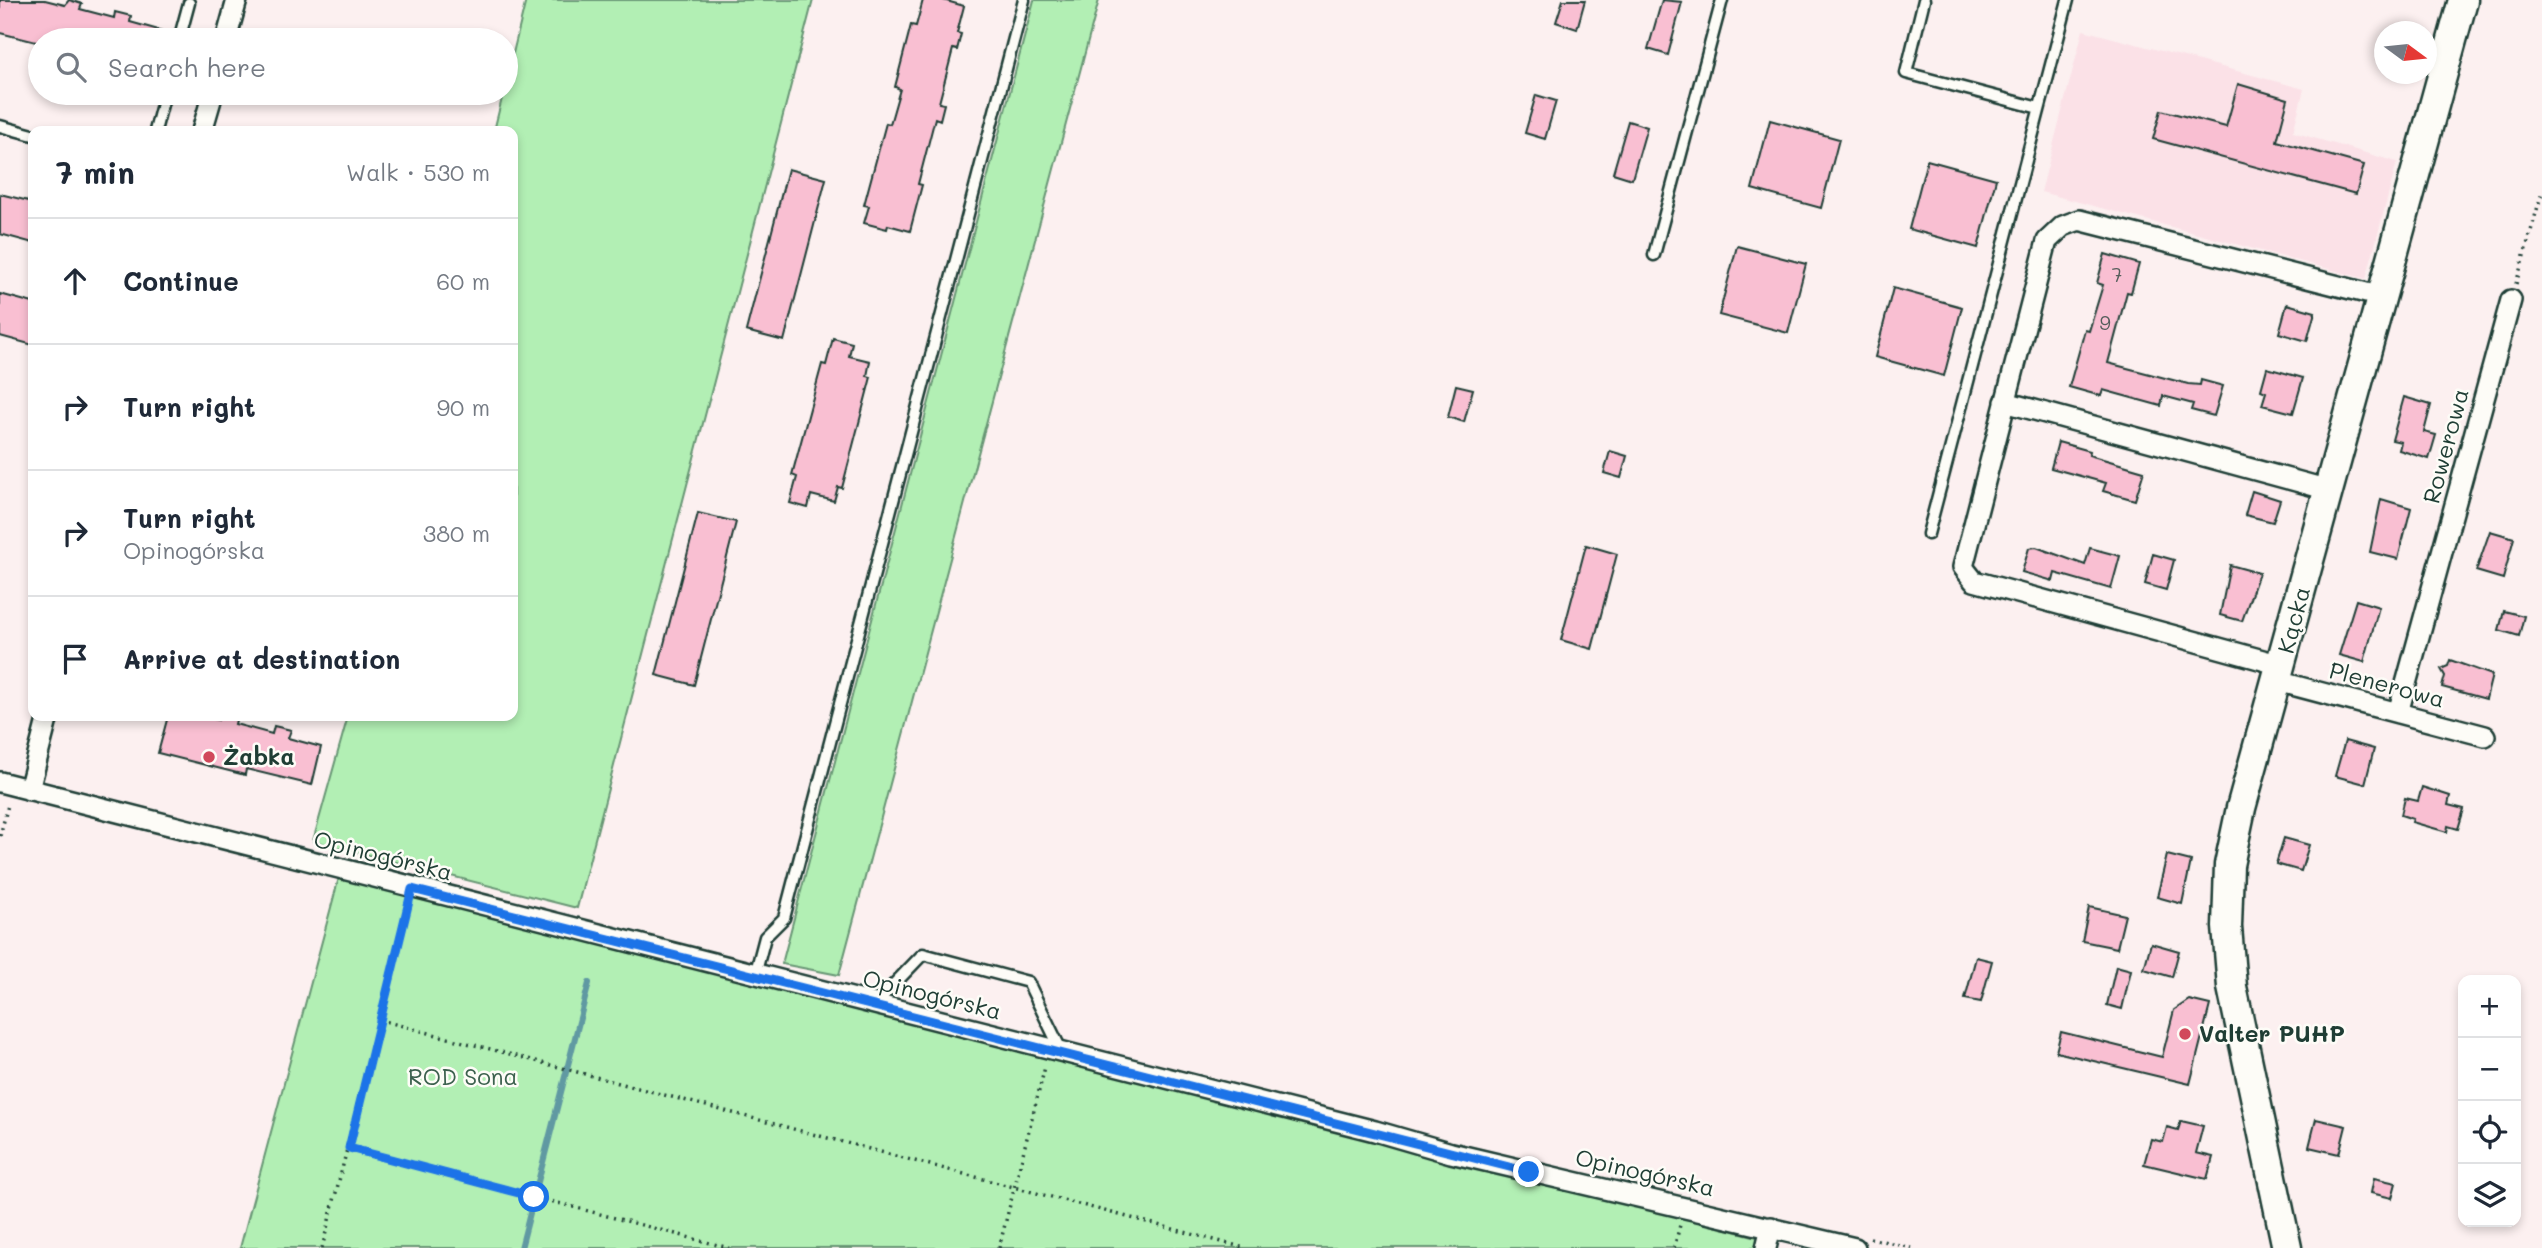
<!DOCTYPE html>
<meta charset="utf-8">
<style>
:root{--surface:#fff;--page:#f2f2f3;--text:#1f2937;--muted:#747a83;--line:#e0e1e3}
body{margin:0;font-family:Mali,sans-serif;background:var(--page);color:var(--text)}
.controls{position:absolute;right:21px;bottom:21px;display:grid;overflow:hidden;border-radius:14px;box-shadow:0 4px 10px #0003}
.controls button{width:63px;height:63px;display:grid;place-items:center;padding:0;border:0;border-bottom:2px solid var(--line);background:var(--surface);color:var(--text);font:35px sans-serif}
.compass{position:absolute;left:2374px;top:21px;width:63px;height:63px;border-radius:50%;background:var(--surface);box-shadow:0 4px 10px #0003;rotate:105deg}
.stop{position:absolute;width:21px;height:21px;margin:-16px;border:5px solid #1a73e8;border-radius:50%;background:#fff}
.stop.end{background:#1a73e8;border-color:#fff;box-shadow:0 2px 7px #0008}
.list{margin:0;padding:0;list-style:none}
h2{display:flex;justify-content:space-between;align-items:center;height:91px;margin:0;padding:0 28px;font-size:30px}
h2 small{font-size:23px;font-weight:400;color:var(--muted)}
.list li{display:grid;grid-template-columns:46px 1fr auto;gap:21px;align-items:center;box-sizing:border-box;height:126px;padding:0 28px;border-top:2px solid var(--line)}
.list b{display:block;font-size:26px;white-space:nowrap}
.list p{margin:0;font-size:23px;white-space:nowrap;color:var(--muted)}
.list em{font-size:23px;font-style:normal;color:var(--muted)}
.icon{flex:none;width:38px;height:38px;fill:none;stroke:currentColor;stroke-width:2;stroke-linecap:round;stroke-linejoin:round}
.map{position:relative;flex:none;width:2542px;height:1248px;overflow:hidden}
.search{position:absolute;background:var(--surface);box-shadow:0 4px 10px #0003;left:28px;top:28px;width:490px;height:77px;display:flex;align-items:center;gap:18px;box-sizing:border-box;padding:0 24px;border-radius:38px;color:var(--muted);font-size:26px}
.panel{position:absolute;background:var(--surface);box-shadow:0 4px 10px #0003;left:28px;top:126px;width:490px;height:595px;border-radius:14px}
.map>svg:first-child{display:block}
</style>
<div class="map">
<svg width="2542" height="1248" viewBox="0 0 2542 1248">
<rect width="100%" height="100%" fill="#fcf0f0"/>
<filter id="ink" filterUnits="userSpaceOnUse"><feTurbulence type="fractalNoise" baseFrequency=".0143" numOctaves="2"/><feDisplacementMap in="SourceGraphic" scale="14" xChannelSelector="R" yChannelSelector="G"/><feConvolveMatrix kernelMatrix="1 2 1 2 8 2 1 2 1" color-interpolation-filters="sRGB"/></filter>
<g filter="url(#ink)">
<path fill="#fbe1e7" d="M2083 30 2304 89 2293 132 2397 162 2366 279 2041 192Z"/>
<path fill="#b2efb4" stroke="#689674" stroke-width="2" d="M526 0H813L577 908 313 841 348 716H513V131H494Z
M1034 0H1099L839 975 782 964Z
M341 870 1761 1238 1758 1248H240Z"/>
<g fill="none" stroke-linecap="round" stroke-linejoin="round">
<path stroke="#6099a2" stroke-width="6" d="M521 1248 589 983"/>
</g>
<path fill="#f9bfd2" stroke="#1f3d34" stroke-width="2" d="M0 0H45L65 5 69 0 82 4 80 9 114 18 115 12 131 16 130 22 173 34 172 40H40V43L0 33Z
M923 0H943L964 6 957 33 961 34 957 50 953 49 939 103 944 104 940 120 935 118 918 184 922 185 910 231 888 225 887 229 864 223 869 206 864 205 886 123 890 124 900 89 895 87 911 25 916 26Z
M1563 0H1585L1577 29 1556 22Z
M1662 0 1682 2 1668 55 1648 49Z
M2238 84 2288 99 2277 141 2364 165 2356 194 2153 139 2161 110 2226 127Z
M1536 95 1556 101 1545 139 1525 133Z
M1770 120 1839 139 1821 208 1752 189Z
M1628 121 1647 127 1632 179 1613 173Z
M1927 160 1996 179 1978 248 1909 229Z
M788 169 826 179 784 341 746 331Z
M0 194 33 202V243L0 234Z
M1737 246 1806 264 1788 333 1719 315Z
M2105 254 2139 264 2131 293 2127 292 2108 363 2188 384 2200 385 2201 380 2223 386 2214 416 2191 410 2193 404 2163 396 2161 406 2103 390 2101 396 2069 387 2085 330 2089 331 2103 285 2097 283Z
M1893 288 1962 307 1944 376 1875 357Z
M0 294 33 303V345L0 336Z
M2287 304 2315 312 2307 341 2279 333Z
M833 338 852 343 849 356 870 361 867 376 871 377 842 488 838 487 834 501 811 495 808 508 790 503 797 477 792 475 822 364 826 365Z
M2267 368 2303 378 2293 413 2262 405 2266 392 2261 390Z
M1456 385 1473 389 1464 422 1448 417Z
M2404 397 2431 405 2424 432 2436 435 2429 459 2399 450 2401 442 2392 440Z
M2058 442 2090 451 2089 455 2144 471 2135 500 2103 491 2106 483 2051 468Z
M1610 451 1627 456 1621 478 1604 473Z
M2252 491 2280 500 2273 522 2245 515Z
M2381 499 2411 508 2398 559 2370 552Z
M698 513 736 522 694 685 656 675Z
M2490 531 2514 538 2503 579 2476 571Z
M1586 545 1617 554 1592 649 1561 640Z
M2036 547 2085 565 2090 548 2120 556 2111 589 2055 573 2053 581 2022 572 2029 548Z
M2153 554 2174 560 2166 590 2145 584Z
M2230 565 2259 573 2242 621 2220 615Z
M2356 600 2379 607 2364 662 2339 655Z
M2504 611 2524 616 2519 636 2499 630Z
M2450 660 2492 675 2486 699 2442 687 2445 676 2441 669 2448 666Z
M168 716H202L218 720 219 716H237L235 724 272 734 274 726 291 730 288 738 321 747 312 785 246 769 245 775 158 753Z
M2345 741 2374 749 2365 784 2335 776Z
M2422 787 2450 796 2448 805 2464 809 2458 829 2448 826 2447 832 2412 822 2413 819 2401 815 2405 798 2418 801Z
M2284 838 2309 845 2301 871 2276 864Z
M2167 855 2191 861 2182 904 2157 897Z
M2089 907 2125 915 2117 948 2082 941Z
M2151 943 2179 951 2172 977 2144 969Z
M1976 957 1992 961 1981 1002 1965 999Z
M2116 966 2131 970 2122 1009 2107 1005Z
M2189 1000 2210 1005 2190 1084 2056 1052 2061 1032 2162 1057 2174 1010Z
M2316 1119 2346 1126 2339 1154 2309 1147Z
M2181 1121 2203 1126 2196 1153 2213 1157 2207 1179 2144 1164 2151 1139 2163 1142 2167 1127 2178 1130Z
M2374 1178 2396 1183 2392 1198 2371 1193Z"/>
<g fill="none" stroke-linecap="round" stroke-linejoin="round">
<defs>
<path id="lane" d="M1924 0 1906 73 2039 108
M179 40 189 3
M0 126 33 135
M155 131 165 93
M1654 255 1722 0
M1928 534 2068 0
M755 975 765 937 784 918 1024 0
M875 1004 923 954 1028 982 1062 1052"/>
<path id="street" d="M226 40 237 0
M202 131 213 93
M2005 402 2329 490
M2281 665 1974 581 1963 567 2047 241 2063 226 2079 220 2382 297
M2277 681 2485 736
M2398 713 2511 300
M0 782 1375 1131 1451 1153 1855 1248
M29 790 48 716
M1766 1248 1771 1227"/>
<path id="secondary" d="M2287 1248 2232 987 2227 927 2229 865 2241 808 2463 0"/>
</defs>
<use href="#lane" stroke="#1f3d34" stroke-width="15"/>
<use href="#street" stroke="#1f3d34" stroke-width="24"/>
<use href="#secondary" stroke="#1f3d34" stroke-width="33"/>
<path stroke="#1f3d34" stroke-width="3.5" stroke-dasharray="2 5" stroke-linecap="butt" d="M2516 284 2542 192
M0 836 8 805
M380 1020 1245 1248
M349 1148 729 1248
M1870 1238 1912 1248
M322 1248 409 904
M999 1248 1045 1067
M1674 1248 1680 1225"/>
<use href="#lane" stroke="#fdfcf7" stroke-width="10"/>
<use href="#street" stroke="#fdfcf7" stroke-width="19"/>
<use href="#secondary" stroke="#fdfcf7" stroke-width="28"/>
</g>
</g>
<g fill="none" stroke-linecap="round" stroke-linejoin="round" filter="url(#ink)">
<path stroke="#1a73e8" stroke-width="9" d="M534 1197 349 1148 412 889 1529 1172"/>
</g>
<g fill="#d1495b" stroke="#fdfcf7" stroke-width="2.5">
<circle cx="209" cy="757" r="7"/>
<circle cx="2185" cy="1034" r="7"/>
</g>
<g text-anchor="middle" stroke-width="5" stroke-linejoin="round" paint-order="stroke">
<g font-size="19" fill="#565e5c">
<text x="2117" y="282">7</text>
<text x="2105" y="330">9</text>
</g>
<g font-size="23" fill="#1f3d34" stroke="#fdfcf7">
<text transform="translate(2446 446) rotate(-75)" y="8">Rowerowa</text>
<text transform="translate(2294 620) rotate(-75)" y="8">Kącka</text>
<text transform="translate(2387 685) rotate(15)" y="8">Plenerowa</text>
<text transform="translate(383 856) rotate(14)" y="8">Opinogórska</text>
<text transform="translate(932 995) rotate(14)" y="8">Opinogórska</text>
<text transform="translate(1645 1173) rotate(13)" y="8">Opinogórska</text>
</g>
<g font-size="23" font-weight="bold" fill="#1f3d34" stroke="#fdfcf7" text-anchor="start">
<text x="223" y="765">Żabka</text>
<text x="2199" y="1042">Valter PUHP</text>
</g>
<g font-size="23" fill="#3c614e" stroke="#fdfcf7">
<text x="463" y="1085">ROD Sona</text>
</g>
</g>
</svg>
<div class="controls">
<button>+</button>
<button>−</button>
<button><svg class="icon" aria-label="locate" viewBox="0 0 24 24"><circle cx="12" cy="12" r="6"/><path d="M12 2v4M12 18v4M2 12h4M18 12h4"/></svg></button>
<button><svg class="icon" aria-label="layers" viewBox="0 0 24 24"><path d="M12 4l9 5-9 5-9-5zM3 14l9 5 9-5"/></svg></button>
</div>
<svg class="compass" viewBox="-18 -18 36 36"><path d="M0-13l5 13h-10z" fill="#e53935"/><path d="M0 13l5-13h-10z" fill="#747a83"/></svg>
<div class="stop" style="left:534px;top:1197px"></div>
<div class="stop end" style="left:1529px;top:1172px"></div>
<div class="search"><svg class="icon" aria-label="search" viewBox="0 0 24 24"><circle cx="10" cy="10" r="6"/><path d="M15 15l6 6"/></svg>Search here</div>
<section class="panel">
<h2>7 min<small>Walk · 530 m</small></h2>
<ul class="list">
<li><svg class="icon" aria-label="ahead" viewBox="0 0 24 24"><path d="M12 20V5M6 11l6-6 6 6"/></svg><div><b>Continue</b></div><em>60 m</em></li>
<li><svg class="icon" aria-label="right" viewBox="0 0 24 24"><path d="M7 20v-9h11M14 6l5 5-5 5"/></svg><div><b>Turn right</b></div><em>90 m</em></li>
<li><svg class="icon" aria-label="right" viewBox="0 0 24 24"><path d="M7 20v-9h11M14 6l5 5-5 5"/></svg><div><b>Turn right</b><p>Opinogórska</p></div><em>380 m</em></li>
<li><svg class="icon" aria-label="arrive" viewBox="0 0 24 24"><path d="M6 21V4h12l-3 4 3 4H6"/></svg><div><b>Arrive at destination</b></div></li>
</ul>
</section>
</div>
